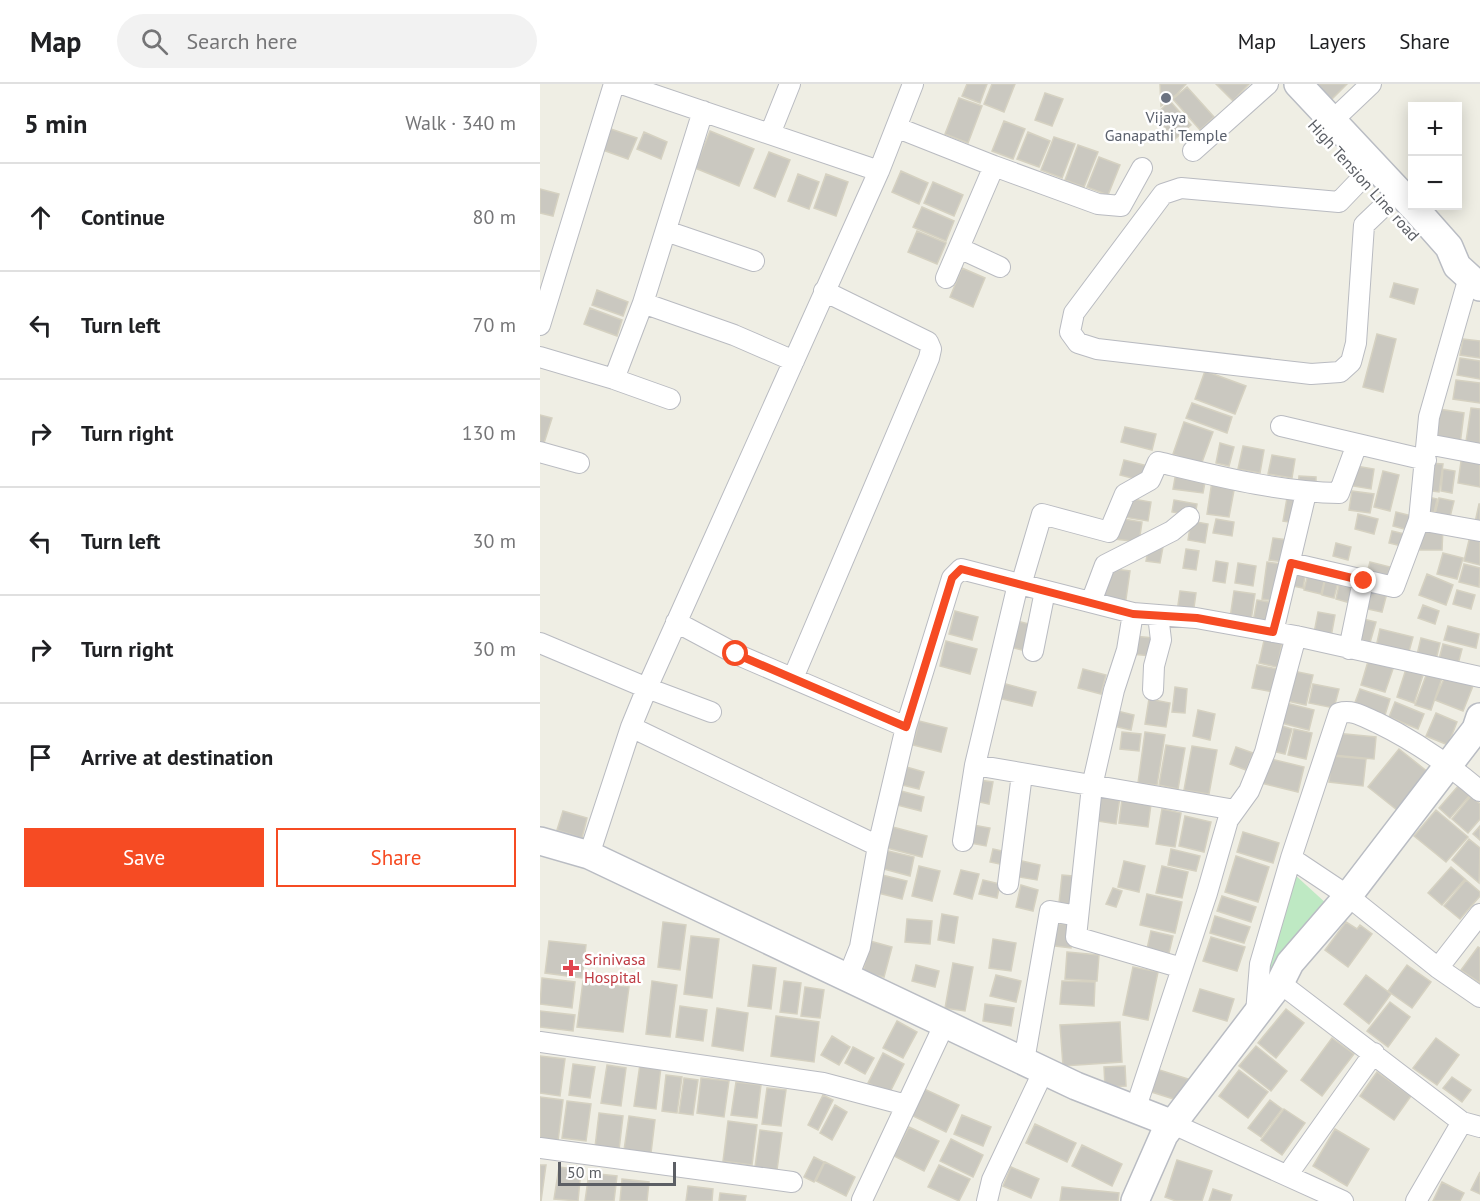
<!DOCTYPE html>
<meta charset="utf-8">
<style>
:root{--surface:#fff;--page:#f2f2f2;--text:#202124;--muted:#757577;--line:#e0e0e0;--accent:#f64b23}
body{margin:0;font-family:"PT Sans",sans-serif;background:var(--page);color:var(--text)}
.controls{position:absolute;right:18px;top:18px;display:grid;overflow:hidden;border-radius:0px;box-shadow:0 3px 15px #0003}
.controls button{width:54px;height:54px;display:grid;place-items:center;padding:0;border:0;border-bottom:2px solid var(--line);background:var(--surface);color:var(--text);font:30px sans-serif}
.scale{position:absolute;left:18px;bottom:15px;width:118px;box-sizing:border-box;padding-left:6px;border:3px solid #5c5f65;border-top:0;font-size:16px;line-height:21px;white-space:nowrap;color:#5c5f65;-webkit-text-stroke:4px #fff;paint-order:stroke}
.stop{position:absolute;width:18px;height:18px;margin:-14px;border:4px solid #f64b23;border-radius:50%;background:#fff}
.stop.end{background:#f64b23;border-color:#fff;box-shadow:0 2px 6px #0008}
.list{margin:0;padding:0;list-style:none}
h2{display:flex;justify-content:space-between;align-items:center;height:78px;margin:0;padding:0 24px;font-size:26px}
h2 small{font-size:20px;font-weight:400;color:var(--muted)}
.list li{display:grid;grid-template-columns:39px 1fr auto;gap:18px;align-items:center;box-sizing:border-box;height:108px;padding:0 24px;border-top:2px solid var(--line)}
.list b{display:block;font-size:22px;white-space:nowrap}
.list em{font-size:20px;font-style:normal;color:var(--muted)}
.actions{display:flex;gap:12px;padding:18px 24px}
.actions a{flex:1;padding:14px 0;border:2px solid var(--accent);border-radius:0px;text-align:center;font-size:21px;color:var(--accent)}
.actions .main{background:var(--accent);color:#fff}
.icon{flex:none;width:33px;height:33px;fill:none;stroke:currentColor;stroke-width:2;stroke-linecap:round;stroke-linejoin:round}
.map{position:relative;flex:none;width:940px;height:1117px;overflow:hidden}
header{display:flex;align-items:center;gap:36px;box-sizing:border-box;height:84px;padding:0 30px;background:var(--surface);border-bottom:2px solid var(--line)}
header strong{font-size:28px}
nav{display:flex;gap:33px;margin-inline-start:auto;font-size:21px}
.search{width:420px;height:54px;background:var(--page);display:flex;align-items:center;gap:15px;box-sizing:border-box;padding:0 21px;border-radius:33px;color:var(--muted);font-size:22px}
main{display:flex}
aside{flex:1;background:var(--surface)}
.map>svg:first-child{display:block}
</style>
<header>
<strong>Map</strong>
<div class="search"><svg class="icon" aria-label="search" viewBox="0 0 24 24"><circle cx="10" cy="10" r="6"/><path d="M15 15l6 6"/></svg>Search here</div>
<nav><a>Map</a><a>Layers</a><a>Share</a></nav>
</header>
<main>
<aside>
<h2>5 min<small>Walk · 340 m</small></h2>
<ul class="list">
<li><svg class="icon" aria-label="ahead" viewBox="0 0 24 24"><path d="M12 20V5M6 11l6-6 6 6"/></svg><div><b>Continue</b></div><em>80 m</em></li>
<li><svg class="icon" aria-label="left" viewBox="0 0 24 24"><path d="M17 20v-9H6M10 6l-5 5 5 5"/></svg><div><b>Turn left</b></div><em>70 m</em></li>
<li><svg class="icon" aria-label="right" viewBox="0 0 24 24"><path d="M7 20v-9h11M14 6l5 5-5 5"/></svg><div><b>Turn right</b></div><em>130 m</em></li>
<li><svg class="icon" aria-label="left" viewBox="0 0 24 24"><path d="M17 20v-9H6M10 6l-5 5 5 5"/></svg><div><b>Turn left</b></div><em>30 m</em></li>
<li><svg class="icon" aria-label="right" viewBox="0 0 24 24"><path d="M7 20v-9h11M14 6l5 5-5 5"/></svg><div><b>Turn right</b></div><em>30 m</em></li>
<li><svg class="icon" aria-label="arrive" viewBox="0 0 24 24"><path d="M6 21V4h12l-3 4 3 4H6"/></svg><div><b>Arrive at destination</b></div></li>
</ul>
<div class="actions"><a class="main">Save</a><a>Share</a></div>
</aside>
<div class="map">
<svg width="940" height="1117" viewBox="0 0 940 1117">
<rect width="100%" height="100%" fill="#efeee4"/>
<path fill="#bee9c3" d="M754 790 788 821 725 902 726 882Z"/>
<path fill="#cac8c0" stroke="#d5d1c1" stroke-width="1.5" d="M427 0H447L440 19 422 12Z
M452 0H475L464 28 444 20Z
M620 0H646L637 10 621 22Z
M676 0H709L693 17Z
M780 0H807L791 16 777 3Z
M647 3 674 33 660 46 633 15Z
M505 9 523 15 512 42 495 36Z
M419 14 442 22 428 59 405 50Z
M630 17 651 41 635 55 614 32Z
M464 37 485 45 473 75 452 67Z
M68 44 97 54 88 75 60 65Z
M170 47 214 65 199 102 155 84Z
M104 48 127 58 121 75 97 65Z
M488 48 510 57 499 83 477 75Z
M514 53 535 60 522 94 501 86Z
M538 61 558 68 544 103 525 96Z
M229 68 250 76 235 113 214 104Z
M559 73 580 81 568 111 547 103Z
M361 87 388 99 379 120 352 108Z
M258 90 279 98 269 125 248 117Z
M286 90 308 98 296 132 274 124Z
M393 98 423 111 414 132 384 119Z
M0 105 19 110 13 132 0 129Z
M382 123 414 137 406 157 373 143Z
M377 147 406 159 397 180 368 168Z
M422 184 445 194 433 223 410 213Z
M854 199 878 205 874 220 850 213Z
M57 206 88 218 83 232 52 221Z
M50 224 82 236 77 252 44 240Z
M837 250 856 255 843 308 823 303Z
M923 255 940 257V274L920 271Z
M920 274 940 277V295L917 291Z
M665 287 706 302 695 330 655 315Z
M916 296 940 299V319L913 315Z
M652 319 692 333 687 349 646 334Z
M931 324 940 325V366L925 364Z
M899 325 924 329 920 361 895 357Z
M0 331 12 334 4 359 0 358Z
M644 338 673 348 661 381 633 370Z
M585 343 616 350 612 366 581 358Z
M680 359 694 363 689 382 676 379Z
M703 362 724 366 720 389 698 385Z
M922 370 940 373V403L918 399Z
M732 371 755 375 752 394 728 390Z
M584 376 608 382 604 397 580 391Z
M888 379 903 380 899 408 885 406Z
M816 382 834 385 831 405 813 402Z
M903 385 915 387 912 409 901 407Z
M843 387 859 391 850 427 834 423Z
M636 388 666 393 663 409 633 405Z
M759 392 776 393V406L758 404Z
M672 397 695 401 689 433 667 430Z
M812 407 834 410 830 429 809 426Z
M748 408 761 410 756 439 743 437Z
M888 413 897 415 893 434 884 432Z
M587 414 611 418 608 437 584 433Z
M899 414 914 417 909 437 894 434Z
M634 416 657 420 655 432 632 428Z
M939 420H940V445L934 443Z
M856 428 872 432 868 446 853 442Z
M818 430 838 435 834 450 815 445Z
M578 434 602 438 599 458 575 455Z
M676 435 694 438 692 452 673 449Z
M651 437 668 440 665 459 648 456Z
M880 443 903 444 902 466H880Z
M852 447 869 451 866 463 849 459Z
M931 448 940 450V481L924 477Z
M733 454 748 456 745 478 729 476Z
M796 459 811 463 808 476 793 472Z
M609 461 623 463 620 479 606 477Z
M646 465 659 467 656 486 643 484Z
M903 469 923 474 917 495 897 490Z
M676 477 688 479 685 499 673 497Z
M727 478 741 480 736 517 722 515Z
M830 478 850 483 847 494 827 489Z
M698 479 716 482 713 502 695 499Z
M924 480 940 484 939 503 919 498Z
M566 484 590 487 585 522 561 518Z
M752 484 766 487 763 504 748 501Z
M768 490 785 494 781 510 764 506Z
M887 490 913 501 906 521 879 511Z
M785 496 798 498 794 514 782 511Z
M799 501 818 505 814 520 796 515Z
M828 504 847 509 842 528 823 524Z
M917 506 935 511 931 525 913 520Z
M640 507 656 509 653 531 637 528Z
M694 507 715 510 711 537 690 534Z
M717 516 735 519 731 541 713 538Z
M883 521 899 527 895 540 878 534Z
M415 527 438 533 432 556 409 550Z
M778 528 795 531 791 553 774 549Z
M819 534 836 538 829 562 813 558Z
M473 536 497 542 490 568 466 562Z
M908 542 939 550 936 564 904 556Z
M840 545 873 553 868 571 836 563Z
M594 552 613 554 611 572 592 570Z
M725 552 743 555 737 583 719 579Z
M881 554 900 559 895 580 876 575Z
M406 557 437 565 430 590 400 582Z
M903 560 922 565 917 584 898 579Z
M829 574 854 582 845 608 821 601Z
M717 581 737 585 733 608 712 604Z
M867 582 884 588 874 619 857 613Z
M543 585 566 591 561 610 538 604Z
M753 587 773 591 766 621 747 617Z
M887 589 902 594 891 626 875 621Z
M906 590 933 602 923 627 895 616Z
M462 599 496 608 492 622 458 614Z
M773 600 799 605 794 624 769 619Z
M635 603 647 605 645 629 632 628Z
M820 605 850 615 845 631 814 621Z
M609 615 630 619 626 643 605 640Z
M855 618 884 630 878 645 849 633Z
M746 619 774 626 769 646 741 639Z
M573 626 594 631 591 646 569 641Z
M658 626 675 630 670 656 653 652Z
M896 629 917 638 908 661 886 652Z
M379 637 407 644 401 668 373 661Z
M739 641 752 645 745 670 732 667Z
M754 645 772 649 766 675 748 671Z
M582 648 601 650 599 667 580 665Z
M605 648 625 651 617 701 598 699Z
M795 649 836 653 834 675 793 671Z
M626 661 645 664 638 705 619 701Z
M652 662 677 666 669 710 644 706Z
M696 663 713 669 706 686 690 680Z
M859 665 888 688 857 726 828 703Z
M792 672 826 675 823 702 789 698Z
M727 674 764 683 758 708 721 699Z
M363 682 384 688 379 705 358 700Z
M439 696 453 698 449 720 435 717Z
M919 701 930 711 910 734 899 724Z
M361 707 384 713 381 727 357 721Z
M561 710 580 713 576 740 557 737Z
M931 712 940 720V735L928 749 912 735Z
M582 715 611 720 608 743 579 739Z
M622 725 641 729 635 763 616 760Z
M896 726 928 753 906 778 874 752Z
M23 727 47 734 42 754 17 746Z
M645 732 671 738 664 768 639 762Z
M433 741 450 744 446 762 430 759Z
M349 742 387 752 382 773 343 763Z
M940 742V756L933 750Z
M703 748 739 759 733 779 697 768Z
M929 755 940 764 939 799 912 776Z
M453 765 467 768 465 781 450 778Z
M631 765 660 772 656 787 628 781Z
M344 766 374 773 370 792 340 784Z
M696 772 729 783 718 818 685 808Z
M482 777 500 781 497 796 479 793Z
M584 777 605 782 599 808 578 803Z
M379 782 400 787 392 817 372 812Z
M622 782 648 788 642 814 616 809Z
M911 783 925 795 902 821 888 809Z
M421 786 439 790 432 815 414 810Z
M338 790 367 797 362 815 334 808Z
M522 791 533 792 530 820 519 819Z
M443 796 460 800 457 814 439 810Z
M926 796 940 808V812L920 835 904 822Z
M481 801 498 806 493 827 476 823Z
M573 804 582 807 576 823 566 820Z
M607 810 642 818 635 849 600 841Z
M682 812 716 823 711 838 677 827Z
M402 830 418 833 414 859 398 856Z
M675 832 710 843 704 859 670 849Z
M367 835 392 837 390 860 365 858Z
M123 838 146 841 140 886 118 883Z
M806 838 817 845 820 841 832 850 808 883 785 866Z
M509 839 534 841 531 864 507 861Z
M611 847 633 852 629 869 607 865Z
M151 852 179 855 172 914 144 910Z
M671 853 705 863 697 887 663 877Z
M453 855 476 859 471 887 449 884Z
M9 857 46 861 42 894 5 889Z
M330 857 352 863 344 893 323 888Z
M938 863 940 864V899L921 886Z
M527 868 559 871 557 897 525 895Z
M413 879 433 883 425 927 405 924Z
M213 881 236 884 231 925 208 922Z
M376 881 399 887 395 903 372 897Z
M867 881 891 898 872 924 848 907Z
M593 883 618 888 608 936 583 931Z
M456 891 481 897 476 918 450 912Z
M826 891 851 910 829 940 804 920Z
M2 894 35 898 32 924 0 920Z
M43 897 89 903 83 948 37 943Z
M112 897 137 901 130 953 106 950Z
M244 897 261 899 257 930 240 928Z
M522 897 555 898 554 922 520 920Z
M265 903 284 906 280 934 261 932Z
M660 905 694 915 687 937 653 927Z
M850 918 870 933 848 963 827 947Z
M445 920 474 924 471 942 443 937Z
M140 922 167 926 163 957 136 953Z
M177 924 208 929 203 967 172 962Z
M746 925 764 939 736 974 718 959Z
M0 927 35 931 33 947 0 943Z
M236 932 279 938 274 978 231 972Z
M357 937 377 948 363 974 343 964Z
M580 938 582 978 523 982 520 941Z
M292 952 310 963 299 981 281 971Z
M792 954 814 970 782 1012 761 996Z
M896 954 919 971 897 1001 873 984Z
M716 962 747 987 731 1007 699 982Z
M313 963 334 974 325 990 305 979Z
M343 969 364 980 349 1010 328 999Z
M0 972 25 975 20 1012 0 1009Z
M33 980 55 983 50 1014 29 1011Z
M100 980 121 983 116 1025 94 1022Z
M67 981 86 984 81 1022 61 1019Z
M585 982 586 1002 565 1003 564 983Z
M613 984 648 995 640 1017 605 1006Z
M699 986 728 1008 708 1034 679 1012Z
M837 988 871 1012 854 1036 820 1012Z
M126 991 142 993 137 1029 122 1027Z
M912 993 931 1006 922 1018 903 1004Z
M144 994 158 996 153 1031 139 1029Z
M161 994 189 997 184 1033 157 1029Z
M196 998 221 1001 217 1034 191 1031Z
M227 1004 246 1006 241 1042 222 1040Z
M382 1004 419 1021 406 1048 369 1030Z
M283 1011 293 1016 278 1046 268 1041Z
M0 1013 23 1016 18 1057 0 1055Z
M730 1016 742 1025 721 1053 708 1044Z
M27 1017 51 1020 46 1057 22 1054Z
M295 1021 307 1028 292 1056 280 1049Z
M744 1025 765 1039 742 1071 721 1056Z
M59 1029 83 1032 79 1066 55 1063Z
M422 1031 451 1043 443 1062 414 1050Z
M89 1032 115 1036 111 1069 84 1066Z
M188 1037 217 1041 212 1081 183 1077Z
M495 1040 536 1059 527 1078 486 1059Z
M369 1043 399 1057 384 1087 354 1072Z
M795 1045 829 1065 807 1102 773 1082Z
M220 1046 242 1049 237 1086 215 1083Z
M411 1055 443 1071 433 1093 400 1077Z
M542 1061 582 1080 572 1102 532 1082Z
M274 1073 284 1078 274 1098 264 1093Z
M637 1076 672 1087 662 1117H636L625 1113Z
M285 1078 315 1093 306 1112 276 1097Z
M0 1081H6L1 1117H0Z
M399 1081 430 1095 419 1117 388 1103Z
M19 1083 41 1086 38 1117 14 1115Z
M471 1083 499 1095 491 1114 463 1102Z
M940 1088V1110L931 1106Z
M49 1089 77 1092 74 1117H45Z
M82 1095 109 1098 107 1117H80Z
M902 1098 924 1109 920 1117H893Z
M148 1102 173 1105 172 1117H146Z
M522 1103 579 1109 578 1117H520Z
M673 1105 692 1111 690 1117H669Z
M180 1109 206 1112 205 1117H179Z"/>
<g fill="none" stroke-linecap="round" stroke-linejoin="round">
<defs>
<path id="street" d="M82 0 339 87
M792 37 831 0
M358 44 454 82 558 120 581 122 602 84
M230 50 250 0
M653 67 728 0
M822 94 799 118 641 104 623 110 534 229 530 248 538 259 557 265 771 290 800 288 811 278 816 259 824 141 846 120
M126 147 214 177
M419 164 460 183
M406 194 454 82
M103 219 163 27
M0 241 74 0
M0 273 74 295 103 219 194 251 254 277
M74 295 130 315
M741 342 886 376
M887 360 940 370
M0 368 39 379
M879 436 940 447
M751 479 854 503 879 436 889 333 929 193
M481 501 502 430 569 448 585 410 610 396 618 378C677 392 738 408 799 409L817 360
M551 518 565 481 632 447 649 433
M593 529 587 566 574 606 552 702 536 853 642 884
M136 538 196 570 366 643
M733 548 766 409
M0 559 107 604 171 628
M809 565 823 497
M493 567 505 507
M253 594 389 274 391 265 388 258 284 207
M613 606 614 582 621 556 618 531
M91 643 338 762
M435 681 695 726
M940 707C907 679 877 658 838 639 824 633 813 625 799 629L751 774 808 812 898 884 940 913
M423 757 435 681 478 500
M49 771 91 643 107 604 339 87 373 0
M468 800 482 690
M898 884 940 830
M308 893 320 863 338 762 366 643 412 494 421 485 593 529 656 534 756 552 940 593
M740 899 922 1038 940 1043
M716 929 720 880 751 774
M0 958 283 999 366 1021
M484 977 510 827 538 832
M595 1026 667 809 688 736 709 707 725 668 756 552
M633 1040 803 1117
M0 1064 252 1098
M751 1092 753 1083 834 969
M322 1116 405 939
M447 1117 452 1096 504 986
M876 1117 922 1038"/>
<path id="secondary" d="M758 0 878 128 909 163 917 182 940 203
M0 757 49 771 536 1002 633 1040
M595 1117 624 1051 740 899 750 879 808 812 936 645 940 633"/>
</defs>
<use href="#street" stroke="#b9bbc1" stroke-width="22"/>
<use href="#secondary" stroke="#b9bcc3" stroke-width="30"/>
<use href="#street" stroke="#fff" stroke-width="20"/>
<use href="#secondary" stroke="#fff" stroke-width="27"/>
</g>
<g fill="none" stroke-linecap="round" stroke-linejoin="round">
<path stroke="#f64b23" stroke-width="8" d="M196 570 366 643 412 494 421 485 593 530 657 534 733 548 751 479 824 497"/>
</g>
<circle fill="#6b7280" stroke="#fff" stroke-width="2" cx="626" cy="14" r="6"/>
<path fill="#e0444e" stroke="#fff" stroke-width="2" d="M28 875h6v6h6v6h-6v6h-6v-6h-6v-6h6z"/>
<g text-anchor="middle" stroke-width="5" stroke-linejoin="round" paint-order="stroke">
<g font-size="16" fill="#5b616d" stroke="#fff">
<text x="626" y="39">Vijaya<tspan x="626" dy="18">Ganapathi Temple</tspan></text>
</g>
<g font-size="16" fill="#5c5f65" stroke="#fff">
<text transform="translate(824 96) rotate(48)" y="6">High Tension Line road</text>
</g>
<g font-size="16" fill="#be3a42" stroke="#fff" text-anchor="start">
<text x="44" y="881">Srinivasa<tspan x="44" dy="18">Hospital</tspan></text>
</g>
</g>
</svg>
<div class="controls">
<button>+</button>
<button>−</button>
</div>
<div class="scale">50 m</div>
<div class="stop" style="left:196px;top:570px"></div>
<div class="stop end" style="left:824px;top:497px"></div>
</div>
</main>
